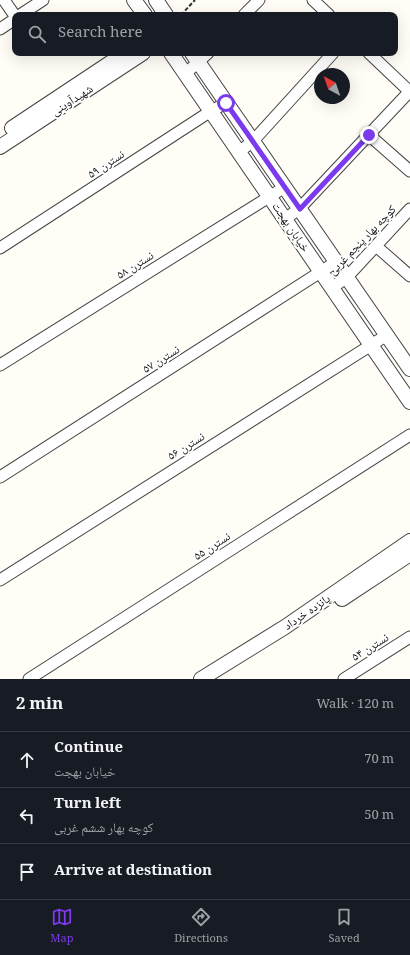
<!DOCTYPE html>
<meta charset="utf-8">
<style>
:root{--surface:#171b24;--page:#20242c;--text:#f1f3f6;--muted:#9ea1a6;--line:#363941;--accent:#7c3aed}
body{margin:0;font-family:Georgia,"Noto Naskh Arabic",serif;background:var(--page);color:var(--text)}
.compass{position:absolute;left:314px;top:68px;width:36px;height:36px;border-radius:50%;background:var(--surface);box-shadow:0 4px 16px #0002;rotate:320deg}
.stop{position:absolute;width:12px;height:12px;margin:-9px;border:3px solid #7c3aed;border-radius:50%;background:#fff}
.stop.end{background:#7c3aed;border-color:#fff;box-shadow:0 1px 4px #0008}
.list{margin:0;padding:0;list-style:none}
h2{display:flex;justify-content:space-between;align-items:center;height:52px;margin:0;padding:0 16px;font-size:17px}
h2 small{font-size:13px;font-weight:400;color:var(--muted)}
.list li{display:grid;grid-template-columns:26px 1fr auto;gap:12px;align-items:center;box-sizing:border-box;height:56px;padding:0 16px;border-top:1px solid var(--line)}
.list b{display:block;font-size:15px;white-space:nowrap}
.list p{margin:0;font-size:13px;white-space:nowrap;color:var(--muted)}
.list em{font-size:13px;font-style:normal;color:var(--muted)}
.icon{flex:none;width:22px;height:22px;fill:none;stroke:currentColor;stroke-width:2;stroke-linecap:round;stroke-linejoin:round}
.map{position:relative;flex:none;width:410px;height:679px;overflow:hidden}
.search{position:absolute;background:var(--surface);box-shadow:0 4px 16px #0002;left:12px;right:12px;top:12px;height:44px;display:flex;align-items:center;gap:10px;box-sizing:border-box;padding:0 14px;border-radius:8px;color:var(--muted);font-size:15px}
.sheet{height:220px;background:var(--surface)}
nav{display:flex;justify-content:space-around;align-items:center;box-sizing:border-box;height:56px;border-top:1px solid var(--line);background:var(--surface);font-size:11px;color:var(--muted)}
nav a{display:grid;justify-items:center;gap:2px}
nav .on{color:var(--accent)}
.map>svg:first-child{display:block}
</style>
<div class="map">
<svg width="410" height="679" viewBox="0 0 410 679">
<rect width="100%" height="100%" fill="#fffdf5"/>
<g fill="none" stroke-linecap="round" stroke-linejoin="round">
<defs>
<path id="minor" d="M4 0 15 16
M313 0 329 15
M20 15 43 0
M244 15 259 0
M0 29 15 19
M369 53 409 91
M185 74 208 53
M369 135 410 171
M239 152 253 141 333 53
M285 219 299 209 410 91
M376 246 410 276
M0 248 211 111 226 103
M332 288 347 277 410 209
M0 365 285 187
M0 477 336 262
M0 580 387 335
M29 679 410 435
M344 679 410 637"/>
<path id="tertiary" d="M134 0 145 15
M156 0 166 15
M171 53 410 402
M192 53 410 369
M12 128 125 53
M0 147 143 53
M342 599 410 554
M201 679 285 627 410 541"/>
</defs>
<use href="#minor" stroke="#444" stroke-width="13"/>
<use href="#tertiary" stroke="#444" stroke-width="16"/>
<path stroke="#333" stroke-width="2" stroke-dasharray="4 2" stroke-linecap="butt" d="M181 15 195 0"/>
<use href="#minor" stroke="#fff" stroke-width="11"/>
<use href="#tertiary" stroke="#fff" stroke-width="14"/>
</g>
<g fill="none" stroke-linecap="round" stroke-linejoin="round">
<path stroke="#7c3aed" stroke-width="5" d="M226 103 300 209 369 135"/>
</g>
<g text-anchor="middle" stroke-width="4" stroke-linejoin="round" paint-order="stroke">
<g font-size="12" fill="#111" stroke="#fff">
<text transform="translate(72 100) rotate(-33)" y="4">شهیدآوینی</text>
<text transform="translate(106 164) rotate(-33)" y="4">نسترن ۵۹</text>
<text transform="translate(291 227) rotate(56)" y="4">خیابان بهجت</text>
<text transform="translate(362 240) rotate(-46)" y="4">کوچه بهار پنجم غربی</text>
<text transform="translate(135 265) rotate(-32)" y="4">نسترن ۵۸</text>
<text transform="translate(161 359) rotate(-32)" y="4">نسترن ۵۷</text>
<text transform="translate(186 446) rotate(-32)" y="4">نسترن ۵۶</text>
<text transform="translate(212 546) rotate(-33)" y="4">نسترن ۵۵</text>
<text transform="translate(307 612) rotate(-34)" y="4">پانزده خرداد</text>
<text transform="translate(370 647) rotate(-32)" y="4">نسترن ۵۴</text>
</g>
</g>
</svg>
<svg class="compass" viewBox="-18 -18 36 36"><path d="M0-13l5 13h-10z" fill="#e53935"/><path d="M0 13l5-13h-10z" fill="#9ea1a6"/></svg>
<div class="stop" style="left:226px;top:103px"></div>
<div class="stop end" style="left:369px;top:135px"></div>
<div class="search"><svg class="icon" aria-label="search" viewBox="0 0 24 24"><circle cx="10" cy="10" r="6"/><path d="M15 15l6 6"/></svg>Search here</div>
</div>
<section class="sheet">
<h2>2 min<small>Walk · 120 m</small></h2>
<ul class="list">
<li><svg class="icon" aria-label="ahead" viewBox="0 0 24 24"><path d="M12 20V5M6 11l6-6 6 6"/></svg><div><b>Continue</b><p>خیابان بهجت</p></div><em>70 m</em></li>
<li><svg class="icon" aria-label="left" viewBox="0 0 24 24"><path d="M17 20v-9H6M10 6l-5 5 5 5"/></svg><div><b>Turn left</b><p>کوچه بهار ششم غربی</p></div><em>50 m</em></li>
<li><svg class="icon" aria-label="arrive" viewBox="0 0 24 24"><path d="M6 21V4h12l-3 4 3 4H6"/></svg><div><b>Arrive at destination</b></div></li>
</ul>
</section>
<nav>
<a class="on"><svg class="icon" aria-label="map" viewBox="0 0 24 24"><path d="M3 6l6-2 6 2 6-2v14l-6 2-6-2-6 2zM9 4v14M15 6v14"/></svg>Map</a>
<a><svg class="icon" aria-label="directions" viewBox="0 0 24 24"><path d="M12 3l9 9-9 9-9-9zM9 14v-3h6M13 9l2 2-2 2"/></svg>Directions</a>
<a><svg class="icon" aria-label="saved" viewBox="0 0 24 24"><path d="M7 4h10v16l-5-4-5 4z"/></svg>Saved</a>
</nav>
